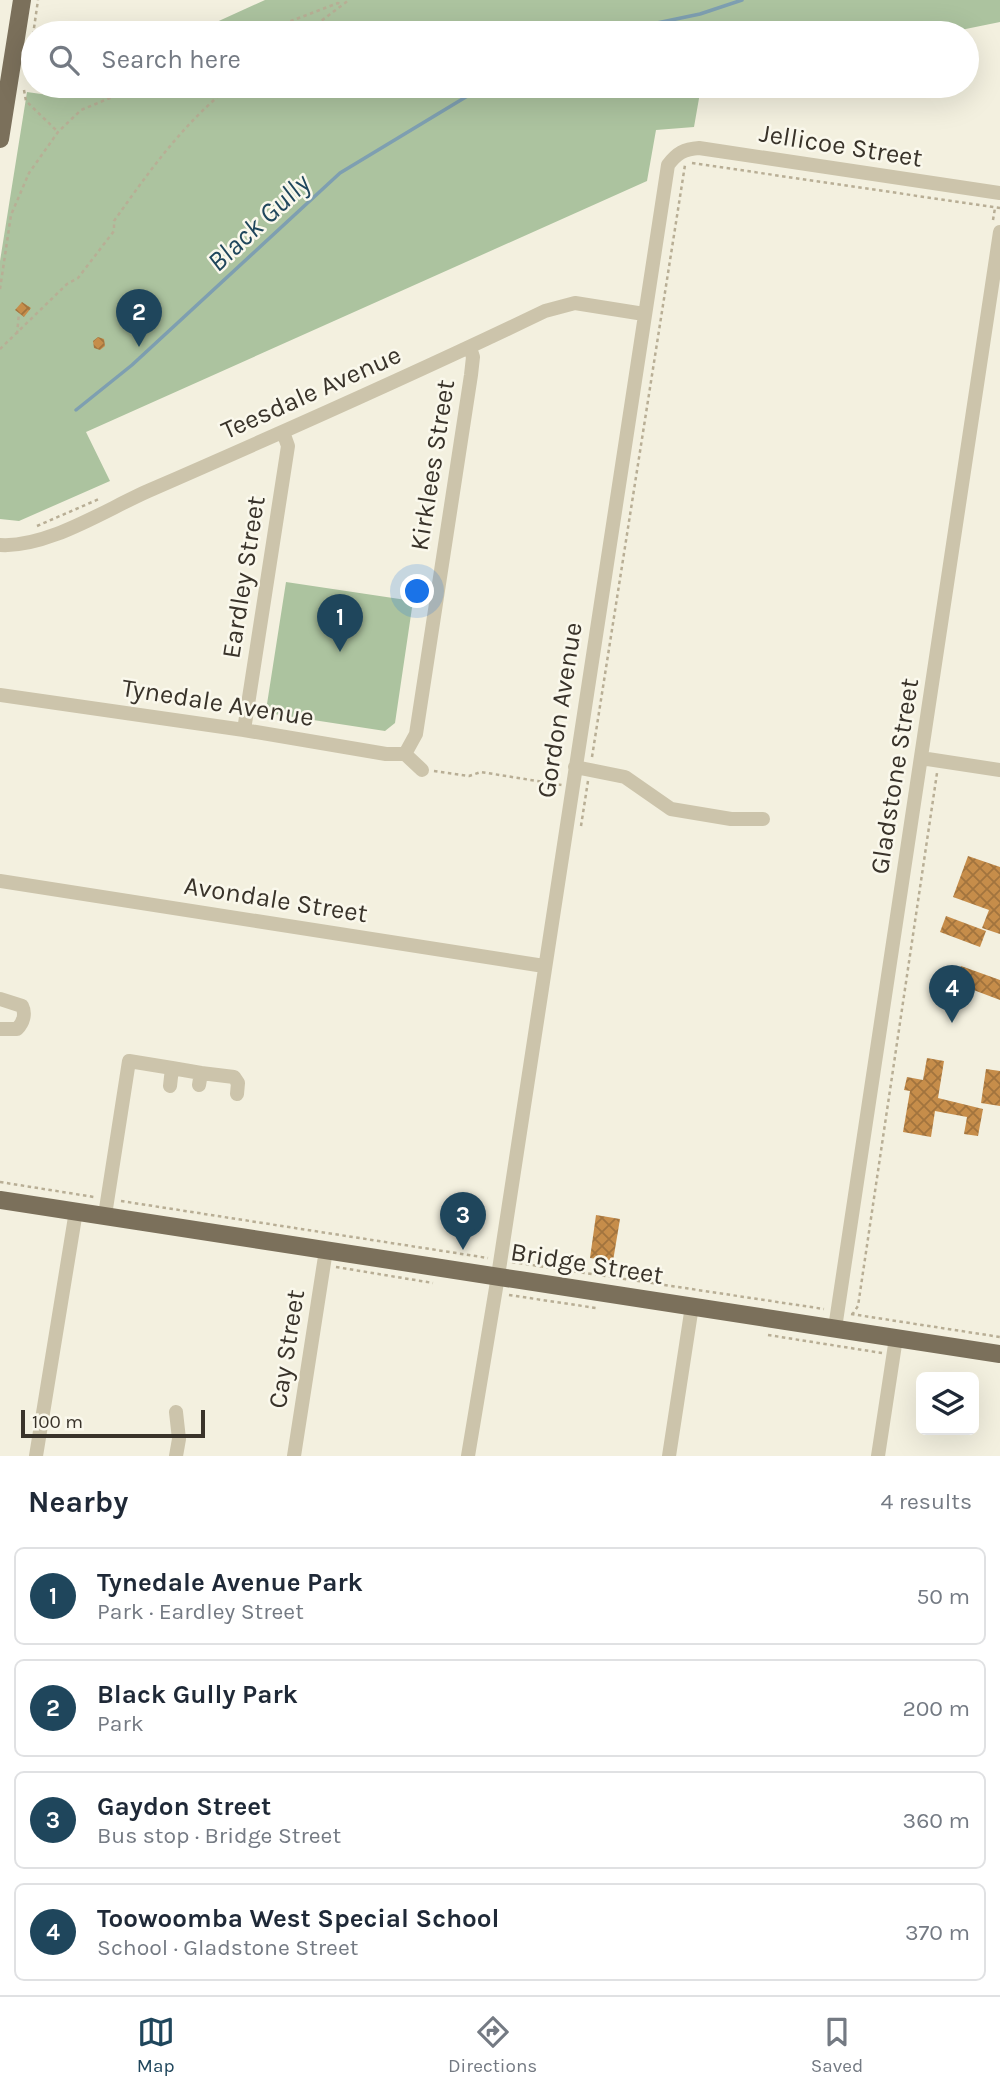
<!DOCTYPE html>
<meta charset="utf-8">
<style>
:root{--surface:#fff;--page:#f2f2f3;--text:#1f2937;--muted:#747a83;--line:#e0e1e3;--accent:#1f465c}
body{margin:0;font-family:Karla,sans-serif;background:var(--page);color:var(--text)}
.controls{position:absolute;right:21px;bottom:21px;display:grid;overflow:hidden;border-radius:10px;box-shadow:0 7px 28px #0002}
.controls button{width:63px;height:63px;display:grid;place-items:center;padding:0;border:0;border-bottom:2px solid var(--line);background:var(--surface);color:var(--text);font:35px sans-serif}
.scale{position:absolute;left:21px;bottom:18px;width:184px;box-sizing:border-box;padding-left:7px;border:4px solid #39332a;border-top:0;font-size:19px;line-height:24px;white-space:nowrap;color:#39332a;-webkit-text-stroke:5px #faf8ec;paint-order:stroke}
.you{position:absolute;left:418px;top:592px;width:24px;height:24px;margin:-18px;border:5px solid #fff;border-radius:50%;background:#1a73e8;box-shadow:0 0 0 10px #1a73e833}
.badge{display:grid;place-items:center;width:46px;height:46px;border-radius:50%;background:var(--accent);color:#fff;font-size:23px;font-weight:700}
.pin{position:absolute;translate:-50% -58px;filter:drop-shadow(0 2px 4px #0008)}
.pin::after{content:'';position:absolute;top:37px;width:24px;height:21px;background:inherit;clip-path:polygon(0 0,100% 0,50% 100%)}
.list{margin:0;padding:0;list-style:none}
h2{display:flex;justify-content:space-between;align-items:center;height:91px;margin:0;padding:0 28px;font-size:30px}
h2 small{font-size:23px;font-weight:400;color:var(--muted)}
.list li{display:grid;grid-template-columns:46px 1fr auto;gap:21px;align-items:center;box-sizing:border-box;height:98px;margin:0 14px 14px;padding:0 14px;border:2px solid var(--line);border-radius:10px}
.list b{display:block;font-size:26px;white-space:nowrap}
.list p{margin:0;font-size:23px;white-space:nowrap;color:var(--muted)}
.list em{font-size:23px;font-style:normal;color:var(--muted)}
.icon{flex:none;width:38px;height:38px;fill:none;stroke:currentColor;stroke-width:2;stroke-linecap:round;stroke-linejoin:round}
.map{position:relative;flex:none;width:1000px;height:1456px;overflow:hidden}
.search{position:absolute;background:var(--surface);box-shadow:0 7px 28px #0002;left:21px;right:21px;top:21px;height:77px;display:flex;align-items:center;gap:18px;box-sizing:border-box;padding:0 24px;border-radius:38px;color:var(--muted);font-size:26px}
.sheet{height:539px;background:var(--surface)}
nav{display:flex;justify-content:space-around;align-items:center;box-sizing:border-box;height:98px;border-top:2px solid var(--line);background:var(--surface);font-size:19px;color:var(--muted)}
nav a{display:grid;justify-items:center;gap:4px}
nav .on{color:var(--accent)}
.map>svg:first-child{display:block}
</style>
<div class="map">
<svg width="1000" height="1456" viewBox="0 0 1000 1456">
<defs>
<pattern id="building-cross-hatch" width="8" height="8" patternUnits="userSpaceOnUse" patternTransform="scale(1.75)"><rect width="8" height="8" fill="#c68d4a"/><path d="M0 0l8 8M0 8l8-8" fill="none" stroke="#a2743e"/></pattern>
</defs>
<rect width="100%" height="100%" fill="#f3f0df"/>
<path fill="#acc39f" d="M265 0H1000V22L946 33H149L151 22 199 30Z
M78 86H703L701 87 694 127 656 130 647 181 86 432 110 481 19 521 0 519V261L27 92 55 96Z
M286 582 413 601 395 723 385 731 274 714 267 704Z"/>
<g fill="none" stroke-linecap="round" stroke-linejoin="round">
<path stroke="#7e9fb1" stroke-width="3.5" d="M609 33 700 14 742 0
M76 410 132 365 340 173 484 86"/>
</g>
<path fill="url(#building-cross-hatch)" d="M22 302 31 308 24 317 15 310Z
M98 337 104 339 105 346 100 350 94 348 93 341Z
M968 856 1000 867V934L982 928 989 910 953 897Z
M946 916 986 931 980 947 940 932Z
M961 966 1000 980V1000L955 983Z
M927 1058 944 1061 938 1098 983 1109 978 1136 964 1134 967 1117 935 1111 931 1137 903 1132 910 1091 904 1090 907 1077 923 1080Z
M986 1069 1000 1071V1106L981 1103Z
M596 1215 620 1219 613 1261 590 1258Z"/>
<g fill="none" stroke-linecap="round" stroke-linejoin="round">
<path stroke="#b8ae95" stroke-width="2.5" stroke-dasharray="3.5 3.5" stroke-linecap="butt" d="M265 33 278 26 338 3 342 5
M305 33 349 0
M32 42 38 0
M24 90 26 101 58 132
M692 163 1000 208
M993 220 995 208
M0 289 11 215 29 173 58 132 81 110 139 86
M17 334 19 313
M0 349 67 284 78 278 114 231V221C148 173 184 122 231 86
M37 526 99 499
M592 757 685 165
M434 771 469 776 481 772 562 785
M581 826 588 781
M0 1182 94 1197
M121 1201 488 1258
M512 1262 824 1309
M336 1267 433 1283
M509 1295 596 1308
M851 1314 1000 1337
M852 1315 858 1306 937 773
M768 1335 882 1353"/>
<path stroke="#ccc4ab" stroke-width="14" d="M0 545C47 548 105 510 148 491 281 433 414 374 545 311L575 303 644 314
M0 695 244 730 386 754H405L422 770
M244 730 288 446 283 432
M405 754 416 734 471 375 473 357 470 348
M921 758 1000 770
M575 767 625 777 671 809 731 819H763
M0 881 544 966
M0 999 22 1006C26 1014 23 1023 17 1029H0
M172 1068 201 1073 199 1085
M201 1073 234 1077 238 1083 237 1094
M105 1215 129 1061 172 1068 170 1086
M835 1328 1000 232
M176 1412 179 1439 176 1456
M36 1456 76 1211
M294 1456 326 1250
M468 1456 498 1276 668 165C677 153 684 149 699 148L1000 193
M669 1456 692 1306
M878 1456 896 1338"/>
<path stroke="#7b705b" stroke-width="18" d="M0 139 22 0
M0 1200 1000 1354"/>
</g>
<g text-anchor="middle" stroke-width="5" stroke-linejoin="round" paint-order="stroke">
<g font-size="26" fill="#39332a" stroke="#faf8ec">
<text transform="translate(841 145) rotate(9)" y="9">Jellicoe Street</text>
<text transform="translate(311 392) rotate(-24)" y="9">Teesdale Avenue</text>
<text transform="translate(432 465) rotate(-81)" y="9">Kirklees Street</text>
<text transform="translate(243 577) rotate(-81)" y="9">Eardley Street</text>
<text transform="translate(218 702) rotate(9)" y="9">Tynedale Avenue</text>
<text transform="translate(559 710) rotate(-81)" y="9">Gordon Avenue</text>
<text transform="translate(894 776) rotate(-81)" y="9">Gladstone Street</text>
<text transform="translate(276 899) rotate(9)" y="9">Avondale Street</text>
<text transform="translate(587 1263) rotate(9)" y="9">Bridge Street</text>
<text transform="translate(286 1349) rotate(-81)" y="9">Cay Street</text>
</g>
<g font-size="28" font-style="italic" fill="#1f465c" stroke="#faf8ec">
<text transform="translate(258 222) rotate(-43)" y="10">Black Gully</text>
</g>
</g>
</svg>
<div class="controls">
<button><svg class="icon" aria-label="layers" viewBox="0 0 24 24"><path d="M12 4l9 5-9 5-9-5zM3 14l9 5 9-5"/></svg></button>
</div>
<div class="scale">100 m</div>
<div class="you"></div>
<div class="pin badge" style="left:340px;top:652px">1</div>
<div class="pin badge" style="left:139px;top:347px">2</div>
<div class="pin badge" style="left:463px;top:1250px">3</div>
<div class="pin badge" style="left:952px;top:1023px">4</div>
<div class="search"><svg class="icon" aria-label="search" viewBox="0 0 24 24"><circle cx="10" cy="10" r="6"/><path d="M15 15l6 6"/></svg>Search here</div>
</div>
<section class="sheet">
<h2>Nearby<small>4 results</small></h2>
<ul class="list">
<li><span class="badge">1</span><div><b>Tynedale Avenue Park</b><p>Park · Eardley Street</p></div><em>50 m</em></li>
<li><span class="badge">2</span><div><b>Black Gully Park</b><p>Park</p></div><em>200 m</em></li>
<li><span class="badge">3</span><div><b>Gaydon Street</b><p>Bus stop · Bridge Street</p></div><em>360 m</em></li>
<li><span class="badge">4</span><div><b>Toowoomba West Special School</b><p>School · Gladstone Street</p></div><em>370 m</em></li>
</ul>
</section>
<nav>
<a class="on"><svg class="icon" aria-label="map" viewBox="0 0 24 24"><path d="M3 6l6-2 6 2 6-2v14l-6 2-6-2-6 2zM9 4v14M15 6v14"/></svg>Map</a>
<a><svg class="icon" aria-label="directions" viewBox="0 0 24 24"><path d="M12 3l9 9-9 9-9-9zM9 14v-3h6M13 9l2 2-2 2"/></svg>Directions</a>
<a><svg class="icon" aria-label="saved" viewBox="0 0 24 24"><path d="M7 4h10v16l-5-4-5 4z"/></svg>Saved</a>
</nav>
